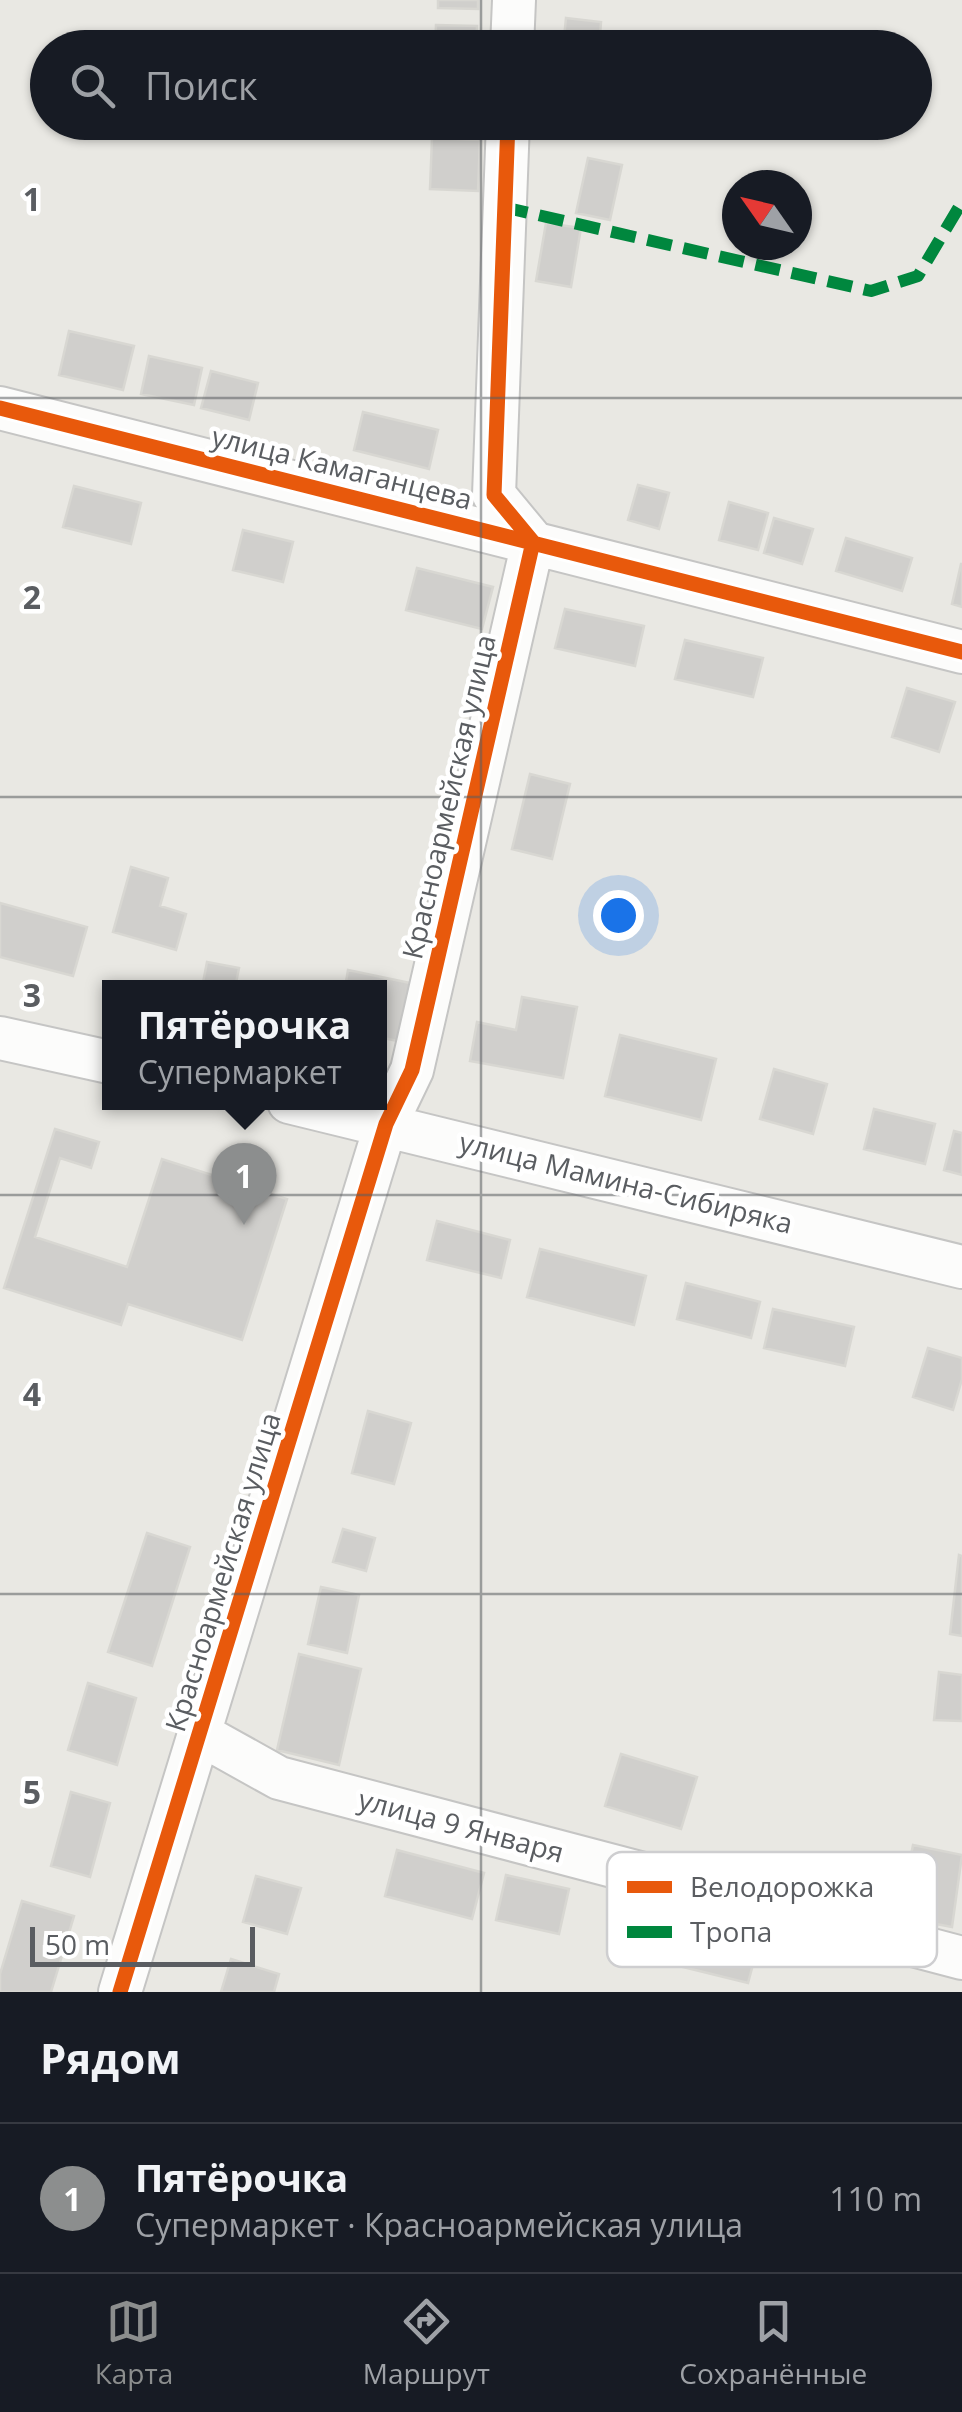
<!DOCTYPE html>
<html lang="ru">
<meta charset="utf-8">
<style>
:root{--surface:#171b24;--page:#242831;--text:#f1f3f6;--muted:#9ea1a6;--line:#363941;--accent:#8c8e8e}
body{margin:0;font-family:"Open Sans",sans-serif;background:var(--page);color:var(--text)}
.compass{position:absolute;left:722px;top:170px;width:90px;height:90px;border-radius:50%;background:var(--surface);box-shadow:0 2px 8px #0004;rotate:304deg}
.scale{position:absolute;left:30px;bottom:25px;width:225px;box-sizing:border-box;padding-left:10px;border:5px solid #5a5d61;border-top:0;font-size:28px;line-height:35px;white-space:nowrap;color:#5a5d61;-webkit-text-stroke:8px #fff;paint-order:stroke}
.you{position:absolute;left:618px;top:915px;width:35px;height:35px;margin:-25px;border:8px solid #fff;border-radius:50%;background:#1a73e8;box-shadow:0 0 0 15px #1a73e833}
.badge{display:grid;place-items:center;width:65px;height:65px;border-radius:50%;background:var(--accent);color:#fff;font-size:32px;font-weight:700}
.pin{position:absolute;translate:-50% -82px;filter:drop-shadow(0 2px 5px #0008)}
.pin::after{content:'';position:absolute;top:52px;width:35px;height:30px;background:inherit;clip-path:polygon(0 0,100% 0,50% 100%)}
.popup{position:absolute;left:102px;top:980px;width:285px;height:130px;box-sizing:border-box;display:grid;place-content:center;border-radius:0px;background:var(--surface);filter:drop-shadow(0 2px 8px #0005);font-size:32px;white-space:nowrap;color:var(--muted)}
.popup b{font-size:38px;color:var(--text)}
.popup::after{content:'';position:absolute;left:50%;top:100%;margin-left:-20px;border:20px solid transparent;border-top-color:var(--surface)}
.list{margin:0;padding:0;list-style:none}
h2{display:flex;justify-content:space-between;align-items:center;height:130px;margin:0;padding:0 40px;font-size:42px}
h2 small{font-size:32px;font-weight:400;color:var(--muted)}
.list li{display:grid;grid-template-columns:65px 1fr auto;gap:30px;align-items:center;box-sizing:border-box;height:150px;padding:0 40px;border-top:2px solid var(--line)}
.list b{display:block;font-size:38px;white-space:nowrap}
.list p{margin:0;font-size:32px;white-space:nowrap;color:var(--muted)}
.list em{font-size:32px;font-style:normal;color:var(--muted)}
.icon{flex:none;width:55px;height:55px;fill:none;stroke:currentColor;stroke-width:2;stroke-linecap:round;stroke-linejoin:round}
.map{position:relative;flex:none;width:962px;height:1992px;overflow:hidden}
.search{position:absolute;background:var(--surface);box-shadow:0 2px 8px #0004;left:30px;right:30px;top:30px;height:110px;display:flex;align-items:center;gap:25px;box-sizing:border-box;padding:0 35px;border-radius:55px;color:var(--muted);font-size:38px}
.sheet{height:280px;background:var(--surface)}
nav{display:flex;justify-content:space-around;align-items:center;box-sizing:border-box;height:140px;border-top:2px solid var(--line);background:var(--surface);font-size:28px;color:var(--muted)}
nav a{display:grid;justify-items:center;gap:5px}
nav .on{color:var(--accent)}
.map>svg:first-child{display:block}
</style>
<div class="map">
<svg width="962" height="1992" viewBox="0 0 962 1992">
<rect width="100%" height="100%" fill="#e9e8e3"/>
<path fill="#d0cfcc" stroke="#d8d7d2" stroke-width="2.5" d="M438 0H478V9L438 8Z
M566 18 601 22 599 48H563Z
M436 25 477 26 476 48H435Z
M432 138 480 140 478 191 430 189Z
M588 158 622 165 610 220 576 213Z
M546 223 581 228 571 287 536 281Z
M69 331 134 346 123 390 59 375Z
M149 356 202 368 194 405 141 394Z
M211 371 258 383 249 420 201 408Z
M363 412 438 430 429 469 354 450Z
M638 485 669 493 659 529 628 520Z
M74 486 141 503 131 544 63 527Z
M729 502 768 513 758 550 719 540Z
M774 518 813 529 802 564 764 553Z
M243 530 293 542 283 582 233 570Z
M846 538 912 558 902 591 836 571Z
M961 564H962V607L952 604Z
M417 568 493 587 482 629 406 610Z
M565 609 644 626 635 666 555 648Z
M685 640 763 658 753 697 675 679Z
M907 688 955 702 939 752 892 737Z
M530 774 570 784 552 859 512 849Z
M131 867 168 878 160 906 186 914 176 950 113 932Z
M0 903 87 927 73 976 0 957Z
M207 962 239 968 235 988H202Z
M348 970 410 983 397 1041 379 1037V988H345Z
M522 997 577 1007 563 1078 470 1061 477 1022 516 1030Z
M620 1035 716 1059 701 1120 605 1096Z
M774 1069 827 1084 813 1134 760 1119Z
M874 1109 935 1124 925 1164 864 1149Z
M55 1129 99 1142 91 1168 60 1158 35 1237 127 1267 162 1159 287 1199 242 1340 128 1304 121 1325 4 1288Z
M954 1131 962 1133V1175L944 1170Z
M437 1221 510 1240 501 1278 427 1260Z
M540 1249 646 1276 634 1325 527 1297Z
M686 1283 760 1302 751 1338 677 1319Z
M773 1309 854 1327 845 1366 764 1348Z
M928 1348 962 1358V1379L953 1410 913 1397Z
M368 1411 411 1423 394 1484 352 1473Z
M343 1529 375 1538 366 1571 333 1562Z
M147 1533 190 1547 152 1666 108 1652Z
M959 1555 962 1556V1636L950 1634Z
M321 1587 359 1595 347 1653 308 1644Z
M299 1654 361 1669 339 1765 277 1750Z
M939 1672 962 1675V1721L934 1720Z
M88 1683 136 1698 117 1765 68 1750Z
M621 1754 697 1777 681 1829 605 1806Z
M71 1792 110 1803 90 1877 51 1866Z
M913 1845 962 1855 952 1927 899 1917Z
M397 1850 484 1873 472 1919 385 1896Z
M506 1875 569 1889 559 1934 496 1920Z
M256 1876 301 1888 287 1934 243 1922Z
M22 1901 74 1916 51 1992H0V1974Z
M681 1926 758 1946 748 1983 671 1964Z
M231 1959 279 1974 274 1992H221Z"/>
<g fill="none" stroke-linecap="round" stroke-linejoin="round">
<defs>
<path id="minor" d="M512 48 514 0
M0 408 962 652
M0 1038 109 1062
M289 1102 962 1267
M200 1734 279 1778 962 1958
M120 1992 386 1124 412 1070 533 542 494 495 508 122"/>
</defs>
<use href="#minor" stroke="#c5c5c4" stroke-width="46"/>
<use href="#minor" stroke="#fcfcfb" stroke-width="42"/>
<path stroke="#00873e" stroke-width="12" stroke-dasharray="25 12" stroke-linecap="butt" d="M503 207 871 291 918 276 962 202"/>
<defs>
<path id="cycleway" d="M0 408 962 652
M120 1992 386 1124 412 1070 533 542 494 495 508 122"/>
</defs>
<use href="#cycleway" stroke="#fff" stroke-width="21"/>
<use href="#cycleway" stroke="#e8590c" stroke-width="15"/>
</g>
<path fill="none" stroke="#5a5d61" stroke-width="2.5" stroke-opacity="0.55" d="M481 0V48M481 122V1992M0 398H962M0 797H962M0 1195H962M0 1594H962"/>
<g text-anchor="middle" stroke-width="9" stroke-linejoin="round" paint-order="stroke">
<g font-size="28" fill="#5a5d61" stroke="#fff">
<text transform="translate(342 468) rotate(14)" y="10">улица Камаганцева</text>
<text transform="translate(449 797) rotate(-77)" y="10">Красноармейская улица</text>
<text transform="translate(626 1183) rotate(14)" y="10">улица Мамина-Сибиряка</text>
<text transform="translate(223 1572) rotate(-73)" y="10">Красноармейская улица</text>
<text transform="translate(461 1826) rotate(15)" y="10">улица 9 Января</text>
</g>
</g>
<rect x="607" y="1852" width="330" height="115" rx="15" fill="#fff" stroke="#ceced0" stroke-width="2.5"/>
<rect x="627" y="1881" width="45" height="12" fill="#e8590c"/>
<rect x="627" y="1926" width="45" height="12" fill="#00873e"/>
<g font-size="28" fill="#5a5d61">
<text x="690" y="1897">Велодорожка</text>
<text x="690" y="1942">Тропа</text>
</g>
<g font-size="32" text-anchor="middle" font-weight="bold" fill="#5a5d61" stroke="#fff" stroke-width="9" stroke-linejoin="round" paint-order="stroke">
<text x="32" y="211">1</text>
<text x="32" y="609">2</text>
<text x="32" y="1007">3</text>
<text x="32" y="1406">4</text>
<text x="32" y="1804">5</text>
</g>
</svg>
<svg class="compass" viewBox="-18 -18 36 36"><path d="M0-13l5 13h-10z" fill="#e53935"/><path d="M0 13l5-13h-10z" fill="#9ea1a6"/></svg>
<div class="scale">50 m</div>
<div class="you"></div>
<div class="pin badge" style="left:244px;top:1225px">1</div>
<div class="popup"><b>Пятёрочка</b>Супермаркет</div>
<div class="search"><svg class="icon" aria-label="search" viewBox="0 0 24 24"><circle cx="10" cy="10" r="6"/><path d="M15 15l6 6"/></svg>Поиск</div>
</div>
<section class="sheet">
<h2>Рядом<small></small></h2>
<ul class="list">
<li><span class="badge">1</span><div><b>Пятёрочка</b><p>Супермаркет · Красноармейская улица</p></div><em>110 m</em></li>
</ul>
</section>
<nav>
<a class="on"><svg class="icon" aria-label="map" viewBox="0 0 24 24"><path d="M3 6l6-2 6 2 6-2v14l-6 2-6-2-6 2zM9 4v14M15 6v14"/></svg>Карта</a>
<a><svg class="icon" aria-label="directions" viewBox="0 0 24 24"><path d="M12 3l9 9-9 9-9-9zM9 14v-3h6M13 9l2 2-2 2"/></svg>Маршрут</a>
<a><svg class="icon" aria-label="saved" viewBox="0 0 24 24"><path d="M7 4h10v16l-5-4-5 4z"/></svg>Сохранённые</a>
</nav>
